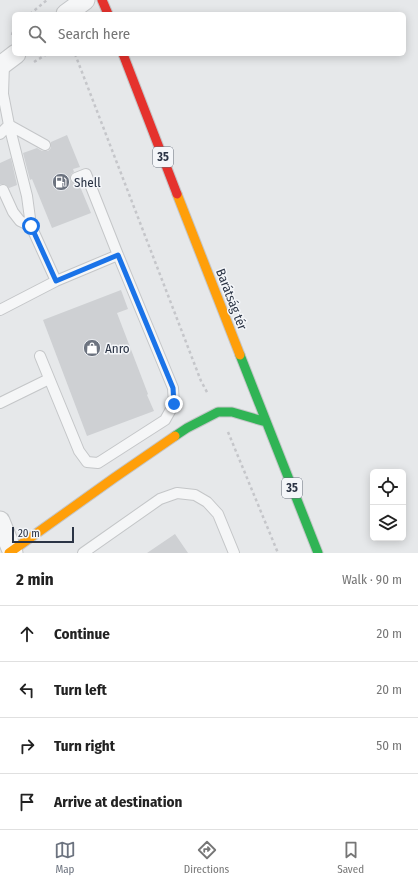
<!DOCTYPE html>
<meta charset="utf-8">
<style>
:root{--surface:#fff;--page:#f6f6f6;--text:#222;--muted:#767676;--line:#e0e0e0;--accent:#6c737f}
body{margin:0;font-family:"Fira Sans Condensed",sans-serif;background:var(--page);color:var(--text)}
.controls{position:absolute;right:12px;bottom:12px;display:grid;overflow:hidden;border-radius:6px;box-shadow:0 2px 10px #0003}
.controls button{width:36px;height:36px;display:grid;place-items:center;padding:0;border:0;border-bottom:1px solid var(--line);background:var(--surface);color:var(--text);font:20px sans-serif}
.scale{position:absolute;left:12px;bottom:10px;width:62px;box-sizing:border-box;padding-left:4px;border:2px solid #2b3445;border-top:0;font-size:11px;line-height:14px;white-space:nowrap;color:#2b3445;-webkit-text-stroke:3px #f4f6f9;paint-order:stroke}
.stop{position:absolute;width:12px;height:12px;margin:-9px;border:3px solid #1a73e8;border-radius:50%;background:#fff}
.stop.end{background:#1a73e8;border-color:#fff;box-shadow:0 1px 4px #0008}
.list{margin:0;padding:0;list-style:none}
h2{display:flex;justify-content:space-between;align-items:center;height:52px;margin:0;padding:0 16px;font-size:17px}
h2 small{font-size:13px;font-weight:400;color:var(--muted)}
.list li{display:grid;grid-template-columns:26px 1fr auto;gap:12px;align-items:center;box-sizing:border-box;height:56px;padding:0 16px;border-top:1px solid var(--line)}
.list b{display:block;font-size:15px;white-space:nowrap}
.list em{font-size:13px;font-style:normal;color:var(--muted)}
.icon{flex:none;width:22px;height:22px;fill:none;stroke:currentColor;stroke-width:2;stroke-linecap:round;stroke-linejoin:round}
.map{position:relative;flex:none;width:418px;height:553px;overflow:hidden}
.search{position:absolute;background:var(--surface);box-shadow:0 2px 10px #0003;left:12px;right:12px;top:12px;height:44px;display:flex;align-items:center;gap:10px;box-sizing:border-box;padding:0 14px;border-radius:6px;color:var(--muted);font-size:15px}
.sheet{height:276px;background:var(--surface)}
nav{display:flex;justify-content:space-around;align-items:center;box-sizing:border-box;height:56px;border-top:1px solid var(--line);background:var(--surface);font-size:11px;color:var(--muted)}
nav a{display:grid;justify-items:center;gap:2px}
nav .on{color:var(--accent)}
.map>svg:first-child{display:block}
</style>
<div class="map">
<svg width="418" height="553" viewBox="0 0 418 553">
<rect width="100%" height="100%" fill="#e6e8ea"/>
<path fill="#ced0d3" d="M67 135 80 167 73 169 74 172 71 174 70 180 72 183 75 184H79L91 213 52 228 32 179 30 180 23 153 37 148 42 151H48L51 148V142Z
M11 158 17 185 9 188 6 185 3 184H0V163Z
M121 290 128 309 117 313 148 394 147 395 154 411 87 436 43 320Z
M175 534 188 553H147Z"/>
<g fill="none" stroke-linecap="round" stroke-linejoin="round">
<defs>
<path id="lane" d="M4 63 3 94 9 125 45 145
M9 125 27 196 31 226
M0 134 9 125
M3 190 13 212 20 221 31 226 56 281
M0 310 56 281 118 255 86 174 76 178
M40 356 79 451 87 462 98 463 165 420 174 404 173 388 118 255
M0 403 49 379
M83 553 160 499 177 493 195 495 207 502 218 514 234 553"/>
<path id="street" d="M66 14 85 0
M0 66 16 54
M0 521 13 553"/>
<path id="fast" d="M240 355 318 553
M175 436 187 428 218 412H232L266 422"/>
<path id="slow" d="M177 194 240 355
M9 553 114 478 175 436"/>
<path id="jam" d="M102 0 108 14
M123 54 177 194"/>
</defs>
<use href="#lane" stroke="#c4c6c8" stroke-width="12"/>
<use href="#street" stroke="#c4c6c8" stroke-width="21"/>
<use href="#fast" stroke="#c4c6c8" stroke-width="11"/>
<use href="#slow" stroke="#c4c6c8" stroke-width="11"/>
<use href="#jam" stroke="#c4c6c8" stroke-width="11"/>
<path stroke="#c5c6ca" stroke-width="2.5" stroke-dasharray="3 3" stroke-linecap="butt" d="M30 14 47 0
M12 35 14 28
M75 54 201 381 208 394
M34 62 47 54
M228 432 278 553"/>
<use href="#lane" stroke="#f5f6f7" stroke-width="10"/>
<use href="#street" stroke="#f5f6f7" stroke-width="19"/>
<use href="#fast" stroke="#30b455" stroke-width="9"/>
<use href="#slow" stroke="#ff9f0a" stroke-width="9"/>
<use href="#jam" stroke="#e5322d" stroke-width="9"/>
</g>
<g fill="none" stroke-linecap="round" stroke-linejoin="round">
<path stroke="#1a73e8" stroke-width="5" d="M31 226 56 281 118 255 173 388 174 404"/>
</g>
<defs>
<symbol id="fuel-disc" viewBox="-11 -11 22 22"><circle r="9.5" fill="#6c737f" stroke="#f4f6f9"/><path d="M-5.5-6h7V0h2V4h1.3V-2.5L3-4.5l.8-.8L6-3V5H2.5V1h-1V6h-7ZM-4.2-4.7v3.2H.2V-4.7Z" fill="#fff"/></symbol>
<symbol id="shop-disc" viewBox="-11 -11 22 22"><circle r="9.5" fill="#6c737f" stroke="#f4f6f9"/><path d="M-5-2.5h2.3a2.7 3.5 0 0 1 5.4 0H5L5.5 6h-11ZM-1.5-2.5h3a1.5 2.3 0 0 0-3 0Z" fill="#fff"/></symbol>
</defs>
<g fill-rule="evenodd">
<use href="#fuel-disc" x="51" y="172" width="20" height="20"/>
<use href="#shop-disc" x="82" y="338" width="20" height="20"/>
</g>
<g text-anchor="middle" stroke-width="3" stroke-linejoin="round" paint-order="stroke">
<g fill="#f4f6f9" stroke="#676e7b" stroke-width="1">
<rect x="153" y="147" width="20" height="20" rx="3"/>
<rect x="282" y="478" width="20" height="20" rx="3"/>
</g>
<g font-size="12" font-weight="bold" fill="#2b3445">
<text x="163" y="161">35</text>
<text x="292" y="492">35</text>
</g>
<g font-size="13" fill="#2b3445" stroke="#f4f6f9" text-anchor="start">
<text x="74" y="187">Shell</text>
<text x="105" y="353">Anro</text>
</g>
<g font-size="13" fill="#2b3445" stroke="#f4f6f9">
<text transform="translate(232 299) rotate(69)" y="5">Barátság tér</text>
</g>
</g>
</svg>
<div class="controls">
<button><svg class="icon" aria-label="locate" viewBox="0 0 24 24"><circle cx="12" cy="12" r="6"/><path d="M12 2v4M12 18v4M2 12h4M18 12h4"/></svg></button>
<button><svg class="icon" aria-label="layers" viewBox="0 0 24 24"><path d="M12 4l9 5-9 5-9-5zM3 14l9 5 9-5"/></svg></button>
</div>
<div class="scale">20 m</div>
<div class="stop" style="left:31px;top:226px"></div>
<div class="stop end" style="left:174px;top:404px"></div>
<div class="search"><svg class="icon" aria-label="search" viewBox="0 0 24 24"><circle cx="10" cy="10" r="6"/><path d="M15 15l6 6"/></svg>Search here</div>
</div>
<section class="sheet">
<h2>2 min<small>Walk · 90 m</small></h2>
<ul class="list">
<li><svg class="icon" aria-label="ahead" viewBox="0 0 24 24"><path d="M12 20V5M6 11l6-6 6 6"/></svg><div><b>Continue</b></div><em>20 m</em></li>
<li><svg class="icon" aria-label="left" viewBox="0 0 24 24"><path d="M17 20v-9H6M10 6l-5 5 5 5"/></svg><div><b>Turn left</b></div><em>20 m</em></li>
<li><svg class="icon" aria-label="right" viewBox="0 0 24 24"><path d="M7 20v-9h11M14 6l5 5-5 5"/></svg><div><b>Turn right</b></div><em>50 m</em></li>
<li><svg class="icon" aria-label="arrive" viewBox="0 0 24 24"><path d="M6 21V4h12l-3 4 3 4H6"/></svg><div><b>Arrive at destination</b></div></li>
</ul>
</section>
<nav>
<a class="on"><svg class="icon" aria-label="map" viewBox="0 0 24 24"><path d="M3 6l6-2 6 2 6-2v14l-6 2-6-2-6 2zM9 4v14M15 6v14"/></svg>Map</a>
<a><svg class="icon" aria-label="directions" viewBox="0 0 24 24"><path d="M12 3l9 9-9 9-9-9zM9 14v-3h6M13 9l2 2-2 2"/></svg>Directions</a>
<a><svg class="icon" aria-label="saved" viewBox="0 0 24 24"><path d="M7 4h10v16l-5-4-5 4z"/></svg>Saved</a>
</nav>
